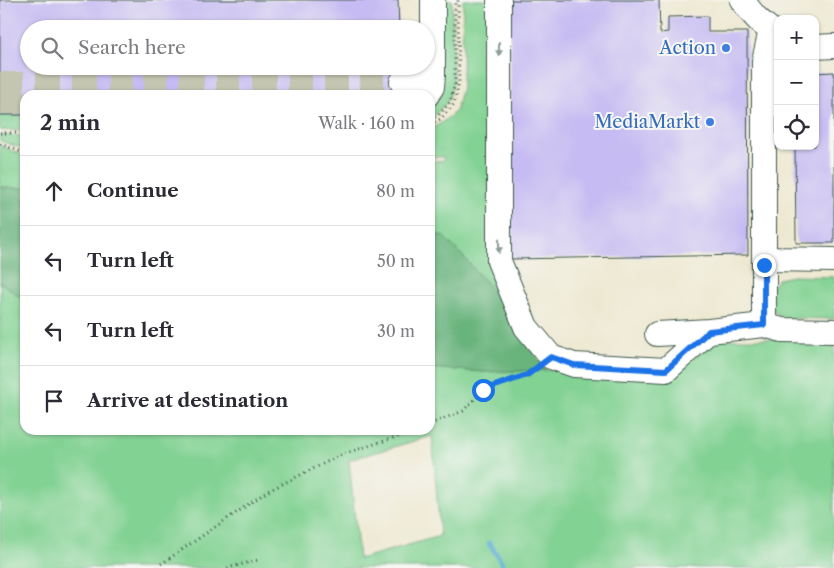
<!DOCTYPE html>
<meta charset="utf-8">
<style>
:root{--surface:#fff;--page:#f7f7f7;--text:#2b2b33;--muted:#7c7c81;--line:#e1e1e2}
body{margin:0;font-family:"Libre Caslon Text",serif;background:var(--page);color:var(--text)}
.controls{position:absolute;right:15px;top:15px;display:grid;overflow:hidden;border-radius:10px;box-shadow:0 1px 4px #0004}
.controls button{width:45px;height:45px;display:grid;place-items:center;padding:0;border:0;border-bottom:1px solid var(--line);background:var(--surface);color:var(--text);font:25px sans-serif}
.stop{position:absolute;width:15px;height:15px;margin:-11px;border:4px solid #1a73e8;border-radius:50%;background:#fff}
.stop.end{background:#1a73e8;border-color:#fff;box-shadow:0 1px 5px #0008}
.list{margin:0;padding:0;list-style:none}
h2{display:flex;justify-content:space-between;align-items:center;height:65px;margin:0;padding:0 20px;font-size:21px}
h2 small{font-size:16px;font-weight:400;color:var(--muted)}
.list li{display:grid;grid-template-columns:32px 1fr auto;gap:15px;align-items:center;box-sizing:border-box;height:70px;padding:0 20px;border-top:1px solid var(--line)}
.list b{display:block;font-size:19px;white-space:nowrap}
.list em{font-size:16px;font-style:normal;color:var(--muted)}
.icon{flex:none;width:28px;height:28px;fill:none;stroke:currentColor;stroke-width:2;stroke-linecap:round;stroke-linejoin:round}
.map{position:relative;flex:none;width:834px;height:568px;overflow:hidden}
.search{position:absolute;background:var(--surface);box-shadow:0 1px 4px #0004;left:20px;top:20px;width:415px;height:55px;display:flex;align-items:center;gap:12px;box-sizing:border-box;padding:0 18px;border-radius:28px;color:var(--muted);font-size:19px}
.panel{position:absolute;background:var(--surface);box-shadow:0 1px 4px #0004;left:20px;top:90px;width:415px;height:345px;border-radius:15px}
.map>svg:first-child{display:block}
</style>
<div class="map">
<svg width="834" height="568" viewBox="0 0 834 568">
<rect width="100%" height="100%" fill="#f6f6f2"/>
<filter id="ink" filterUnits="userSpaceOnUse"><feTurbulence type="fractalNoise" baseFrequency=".02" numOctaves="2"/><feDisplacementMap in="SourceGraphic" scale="10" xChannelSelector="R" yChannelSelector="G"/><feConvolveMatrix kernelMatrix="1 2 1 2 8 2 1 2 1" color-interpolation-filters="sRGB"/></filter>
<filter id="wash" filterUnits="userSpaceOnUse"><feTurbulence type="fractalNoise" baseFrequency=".0096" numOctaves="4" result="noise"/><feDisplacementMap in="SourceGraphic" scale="20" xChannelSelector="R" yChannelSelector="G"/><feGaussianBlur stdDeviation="1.12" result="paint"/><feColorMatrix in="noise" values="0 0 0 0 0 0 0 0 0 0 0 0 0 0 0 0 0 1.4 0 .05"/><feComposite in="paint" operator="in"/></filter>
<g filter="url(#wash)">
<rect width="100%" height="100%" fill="#ede8d0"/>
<path fill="#82d293" stroke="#508864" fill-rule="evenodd" d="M442 0H452L453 84 448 101 436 114 430 117V107L438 97Z
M463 0H485L490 19 513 320 443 236 430 233V161H443L444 157H430V130L444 121 455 112 462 87Z
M0 115H25V131L0 130Z
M0 135 25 136V147H18L0 141Z
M0 145 20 154H25V188L0 187Z
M793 276 834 277V319L783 318 771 308 769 291 778 279Z
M0 282 25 301V430H430V368L484 372 546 370 670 375 720 339H834V568H2L0 562ZM432 436 440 536 359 559 349 460Z"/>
<path fill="#69b47d" stroke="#447858" d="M0 187 25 188V301L0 282Z
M430 233 443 236 461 254 497 295 546 370 484 372 430 368Z"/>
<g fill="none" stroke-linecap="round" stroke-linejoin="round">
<path stroke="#53aad0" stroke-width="5" d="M489 543 501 561 503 568"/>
</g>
<g id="blocks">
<path fill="#c6bbf2" d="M0 0H398L399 29H29V66H399L400 95H25V115H0Z
M510 0H659L660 33 668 32V17L708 16V32H747L748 255 511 259Z
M834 72V243H796L795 146H815V73Z"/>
</g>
</g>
<g filter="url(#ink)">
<use href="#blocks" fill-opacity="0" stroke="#3e574b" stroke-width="1"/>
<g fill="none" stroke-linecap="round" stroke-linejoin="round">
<path stroke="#c4c6b1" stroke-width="24" stroke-dasharray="24 12" stroke-linecap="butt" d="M0 84 402 82
M0 102H25"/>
<defs>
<path id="minor" d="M499 0V261L526 327 551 357 574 365 666 370 709 331 764 325 782 330 834 331
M742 0C753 15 761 25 778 34
M815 47 834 46
M402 82 413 77 415 66
M427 95 432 87 433 75V0
M764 259 834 260
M764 325V61L771 30
M657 334 709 331"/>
</defs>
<use href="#minor" stroke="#3e574b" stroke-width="26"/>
<path stroke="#3e574b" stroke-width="3" stroke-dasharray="1 4" stroke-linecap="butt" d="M430 119 439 115 450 102 455 84V0
M430 124 441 119 454 104 459 83 458 0
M0 133H25
M0 144 19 151H25
M430 424 463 411 483 390 527 375 536 369
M158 568 161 564 268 491 343 454 406 434 416 430
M227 568 258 560"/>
<use href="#minor" stroke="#fff" stroke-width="24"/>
</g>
<defs><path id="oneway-solid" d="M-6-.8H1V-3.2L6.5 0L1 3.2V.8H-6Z" transform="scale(1.25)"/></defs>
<g fill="#8f9e9a">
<use href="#oneway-solid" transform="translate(499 49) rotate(90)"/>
<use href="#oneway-solid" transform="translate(499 246) rotate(90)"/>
</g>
</g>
<g fill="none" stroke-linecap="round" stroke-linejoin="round" filter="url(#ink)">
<path stroke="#1a73e8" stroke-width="6" d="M483 390 527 375 551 357 574 365 666 370 709 331 764 325V265"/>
</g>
<g fill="#3f7fe0" stroke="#f6f6f2" stroke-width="2">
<circle cx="726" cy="48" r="5"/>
<circle cx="710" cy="122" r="5"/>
</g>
<g text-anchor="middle" stroke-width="4" stroke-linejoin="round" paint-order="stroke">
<g font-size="18" fill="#366cbe" stroke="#f6f6f2" text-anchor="end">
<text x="716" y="54">Action</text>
<text x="700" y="128">MediaMarkt</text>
</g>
</g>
</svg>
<div class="controls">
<button>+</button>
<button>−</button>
<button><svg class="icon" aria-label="locate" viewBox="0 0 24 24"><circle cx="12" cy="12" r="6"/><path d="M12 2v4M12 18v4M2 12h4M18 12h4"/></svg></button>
</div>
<div class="stop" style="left:483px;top:390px"></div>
<div class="stop end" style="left:764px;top:265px"></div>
<div class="search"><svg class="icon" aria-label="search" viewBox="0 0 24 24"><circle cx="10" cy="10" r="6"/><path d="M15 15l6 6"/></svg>Search here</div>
<section class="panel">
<h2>2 min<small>Walk · 160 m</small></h2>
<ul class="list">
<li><svg class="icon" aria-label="ahead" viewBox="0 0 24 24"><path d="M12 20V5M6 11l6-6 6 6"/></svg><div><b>Continue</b></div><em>80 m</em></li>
<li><svg class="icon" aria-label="left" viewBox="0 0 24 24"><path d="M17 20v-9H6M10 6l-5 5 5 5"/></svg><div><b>Turn left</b></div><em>50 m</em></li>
<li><svg class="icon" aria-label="left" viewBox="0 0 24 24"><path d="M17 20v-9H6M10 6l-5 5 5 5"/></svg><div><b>Turn left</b></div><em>30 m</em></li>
<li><svg class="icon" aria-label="arrive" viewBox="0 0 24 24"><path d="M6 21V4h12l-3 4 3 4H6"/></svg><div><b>Arrive at destination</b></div></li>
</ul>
</section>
</div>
